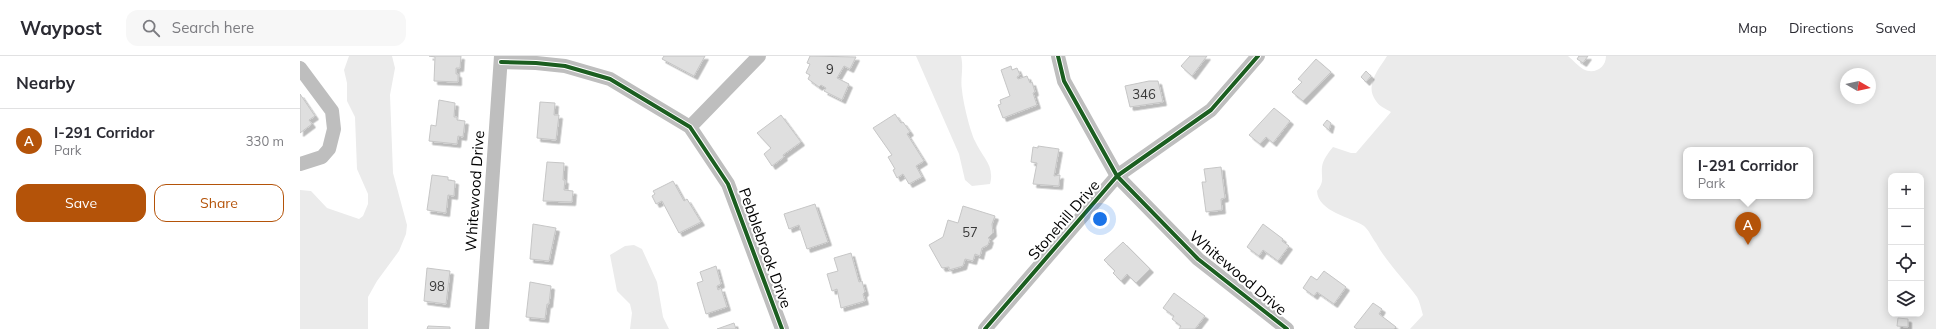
<!DOCTYPE html>
<meta charset="utf-8">
<style>
:root{--surface:#fff;--page:#f7f7f7;--text:#2b2b33;--muted:#7c7c81;--line:#e1e1e2;--accent:#b45309}
body{margin:0;font-family:Mulish,sans-serif;background:var(--page);color:var(--text)}
.controls{position:absolute;right:12px;bottom:12px;display:grid;overflow:hidden;border-radius:8px;box-shadow:0 2px 10px #0003}
.controls button{width:36px;height:36px;display:grid;place-items:center;padding:0;border:0;border-bottom:1px solid var(--line);background:var(--surface);color:var(--text);font:20px sans-serif}
.compass{position:absolute;left:1540px;top:12px;width:36px;height:36px;border-radius:50%;background:var(--surface);box-shadow:0 2px 10px #0003;rotate:99deg}
.you{position:absolute;left:800px;top:163px;width:14px;height:14px;margin:-10px;border:3px solid #fff;border-radius:50%;background:#1a73e8;box-shadow:0 0 0 6px #1a73e833}
.badge{display:grid;place-items:center;width:26px;height:26px;border-radius:50%;background:var(--accent);color:#fff;font-size:13px;font-weight:700}
.pin{position:absolute;translate:-50% -33px;filter:drop-shadow(0 1px 2px #0008)}
.pin::after{content:'';position:absolute;top:21px;width:14px;height:12px;background:inherit;clip-path:polygon(0 0,100% 0,50% 100%)}
.popup{position:absolute;left:1383px;top:91px;width:130px;height:52px;box-sizing:border-box;display:grid;place-content:center;border-radius:8px;background:var(--surface);filter:drop-shadow(0 1px 3px #0005);font-size:13px;white-space:nowrap;color:var(--muted)}
.popup b{font-size:15px;color:var(--text)}
.popup::after{content:'';position:absolute;left:50%;top:100%;margin-left:-8px;border:8px solid transparent;border-top-color:var(--surface)}
.list{margin:0;padding:0;list-style:none}
h2{display:flex;justify-content:space-between;align-items:center;height:52px;margin:0;padding:0 16px;font-size:17px}
h2 small{font-size:13px;font-weight:400;color:var(--muted)}
.list li{display:grid;grid-template-columns:26px 1fr auto;gap:12px;align-items:center;box-sizing:border-box;height:64px;padding:0 16px;border-top:1px solid var(--line)}
.list b{display:block;font-size:15px;white-space:nowrap}
.list p{margin:0;font-size:13px;white-space:nowrap;color:var(--muted)}
.list em{font-size:13px;font-style:normal;color:var(--muted)}
.actions{display:flex;gap:8px;padding:12px 16px}
.actions a{flex:1;padding:9px 0;border:1px solid var(--accent);border-radius:12px;text-align:center;font-size:14px;color:var(--accent)}
.actions .main{background:var(--accent);color:#fff}
.icon{flex:none;width:22px;height:22px;fill:none;stroke:currentColor;stroke-width:2;stroke-linecap:round;stroke-linejoin:round}
.map{position:relative;flex:none;width:1636px;height:273px;overflow:hidden}
header{display:flex;align-items:center;gap:24px;box-sizing:border-box;height:56px;padding:0 20px;background:var(--surface);border-bottom:1px solid var(--line)}
header strong{font-size:19px}
nav{display:flex;gap:22px;margin-inline-start:auto;font-size:14px}
.search{width:280px;height:36px;background:var(--page);display:flex;align-items:center;gap:10px;box-sizing:border-box;padding:0 14px;border-radius:12px;color:var(--muted);font-size:15px}
main{display:flex}
aside{flex:1;background:var(--surface)}
.map>svg:first-child{display:block}
</style>
<header>
<strong>Waypost</strong>
<div class="search"><svg class="icon" aria-label="search" viewBox="0 0 24 24"><circle cx="10" cy="10" r="6"/><path d="M15 15l6 6"/></svg>Search here</div>
<nav><a>Map</a><a>Directions</a><a>Saved</a></nav>
</header>
<main>
<aside>
<h2>Nearby<small></small></h2>
<ul class="list">
<li><span class="badge">A</span><div><b>I-291 Corridor</b><p>Park</p></div><em>330 m</em></li>
</ul>
<div class="actions"><a class="main">Save</a><a>Share</a></div>
</aside>
<div class="map">
<svg width="1636" height="273" viewBox="0 0 1636 273">
<defs>
<filter id="shadow"><feDropShadow dx="3.5" dy="3.5" stdDeviation="0" flood-color="#0004"/></filter>
</defs>
<rect width="100%" height="100%" fill="#fff"/>
<path fill="#ebebeb" fill-rule="evenodd" d="M49 0H92L95 12 90 39 93 117 107 169 106 178 99 195 77 225 68 241V273H0V134L11 135 27 152 59 163 63 160 68 148V138L57 113 55 61 47 45V27L44 14Z
M616 0H661C664 12 660 23 662 34 663 46 670 75 675 85 682 101 695 109 690 128L672 130 665 124 659 98Z
M1087 0H1268C1273 4 1278 10 1283 13 1294 19 1306 12 1306 0H1636V273H1110L1123 259C1121 253 1120 246 1117 241 1104 223 1087 207 1076 187 1072 182 1069 174 1064 170 1051 161 1018 156 1017 135 1025 125 1021 122 1022 111 1023 103 1029 96 1033 91L1051 97H1056L1091 56C1086 53 1079 50 1076 45 1064 29 1079 13 1087 0ZM1546 18H1570V42H1546ZM1386 94H1510V140H1386ZM1591 120H1621V258H1591Z
M334 189 342 193 357 226 363 261 369 273H330L332 257 330 248 317 235 310 199 325 190Z"/>
<path fill="#dfdfdf" stroke="#c6c6c6" filter="url(#shadow)" d="M129 0H161L160 12H156V18H158V26L134 25 135 1Z
M364 0H405L394 20 362 3Z
M510 0 556 1 550 13 544 10 537 22 549 28 542 44 524 35 526 32 521 29 519 31 508 23 510 19 506 17 510 8 507 7Z
M890 0H907L892 20 881 10Z
M1279 0H1288L1283 7 1277 3Z
M1016 3 1031 16 1003 45 992 36 1002 26 998 23Z
M711 10 712 14 717 12 720 19 717 21 718 23 727 20 730 27 732 26 735 36 733 37 737 49 703 62 698 49 701 48 700 44 710 40 701 14Z
M1066 15 1071 20 1066 26 1061 21Z
M849 25H858L863 46 830 51 825 30Z
M0 38 15 60 9 64 12 68 0 77Z
M139 44 155 47 154 61H157V64L165 65 163 81 158 80 157 88 129 85 131 69 136 70Z
M240 46 255 47 254 59H259L256 84 237 82Z
M974 52 990 65 973 87 966 81 960 88 949 79Z
M595 58 601 67 603 66 610 76 607 78 624 105 616 110 622 121 609 128 603 118 597 122 593 114 595 113 588 101 592 99 573 72Z
M481 59 501 86 483 99 484 101 472 110 464 98 471 92 457 77Z
M1027 64 1031 67 1029 74 1023 69Z
M738 90 759 93 754 120 760 119 759 130 733 128 737 107 731 106 733 91 738 92Z
M247 106 264 107 263 124H265L264 134 273 135 272 146 243 145Z
M921 111 925 142 921 143 922 154 906 156 902 126H906L904 113Z
M132 119 148 121V124L155 125 154 140 148 139 146 157 127 154Z
M373 125 384 145 387 143 401 166 379 177 362 145 356 148 352 140 355 138 353 135Z
M515 148 528 186 507 193 499 169 489 173 484 158Z
M663 150 695 160 692 168 693 177 688 182 690 183 688 189 682 192 680 200 675 198 673 205 665 203 663 210 649 214V211L642 212 629 189 643 181 648 164 658 167Z
M233 168 256 172 249 205 230 203Z
M963 168 983 183 982 185 989 190 978 205 963 194 959 200 947 191Z
M823 186 850 213 836 227 827 218 821 225 813 217 815 215 804 204Z
M551 197 559 226 562 225 565 236 563 238 565 245 541 252 537 233 532 235 527 218 538 215 534 202Z
M416 210 421 228 417 230 418 234 421 232 427 251 406 258 397 227 403 225 400 216Z
M127 212 150 215 146 248 124 245Z
M1024 215 1046 231 1034 248 1017 236 1014 240 1003 232 1011 220 1017 224Z
M230 226 251 230 249 248H247L245 263 226 261Z
M874 237 905 260 895 273H879L881 270 872 263 874 260 863 252Z
M1073 247 1082 253 1079 258 1096 271 1094 273H1057L1054 271Z
M1598 262 1608 263V271L1597 270Z
M434 267 436 273H417Z
M128 270 150 271V273H127Z"/>
<g fill="none" stroke-linecap="round" stroke-linejoin="round">
<path stroke="#bebebe" stroke-width="14" d="M758 0 764 25 817 120 898 203 987 273
M201 6 236 7 265 10 310 23 390 71 428 128 482 273
M0 12 32 55 34 73 29 93 22 101 0 108
M390 71 459 0
M182 273 201 0
M685 273 817 120 911 54 958 0"/>
<defs>
<path id="cycleway" d="M758 0 764 25 817 120 898 203 987 273
M201 6 236 7 265 10 310 23 390 71 428 128 482 273
M685 273 817 120 911 54 958 0"/>
</defs>
<use href="#cycleway" stroke="#fff" stroke-width="6"/>
<use href="#cycleway" stroke="#1b5e20" stroke-width="4"/>
</g>
<g text-anchor="middle" stroke-width="4" stroke-linejoin="round" paint-order="stroke">
<g font-size="13" fill="#383838">
<text x="530" y="18">9</text>
<text x="844" y="43">346</text>
<text x="670" y="181">57</text>
<text x="137" y="235">98</text>
</g>
<g font-size="15" fill="#000" stroke="#fff">
<text transform="translate(175 135) rotate(-86)" y="5">Whitewood Drive</text>
<text transform="translate(764 164) rotate(-49)" y="5">Stonehill Drive</text>
<text transform="translate(465 192) rotate(70)" y="5">Pebblebrook Drive</text>
<text transform="translate(938 217) rotate(40)" y="5">Whitewood Drive</text>
</g>
</g>
</svg>
<div class="controls">
<button>+</button>
<button>−</button>
<button><svg class="icon" aria-label="locate" viewBox="0 0 24 24"><circle cx="12" cy="12" r="6"/><path d="M12 2v4M12 18v4M2 12h4M18 12h4"/></svg></button>
<button><svg class="icon" aria-label="layers" viewBox="0 0 24 24"><path d="M12 4l9 5-9 5-9-5zM3 14l9 5 9-5"/></svg></button>
</div>
<svg class="compass" viewBox="-18 -18 36 36"><path d="M0-13l5 13h-10z" fill="#e53935"/><path d="M0 13l5-13h-10z" fill="#7c7c81"/></svg>
<div class="you"></div>
<div class="pin badge" style="left:1448px;top:189px">A</div>
<div class="popup"><b>I-291 Corridor</b>Park</div>
</div>
</main>
